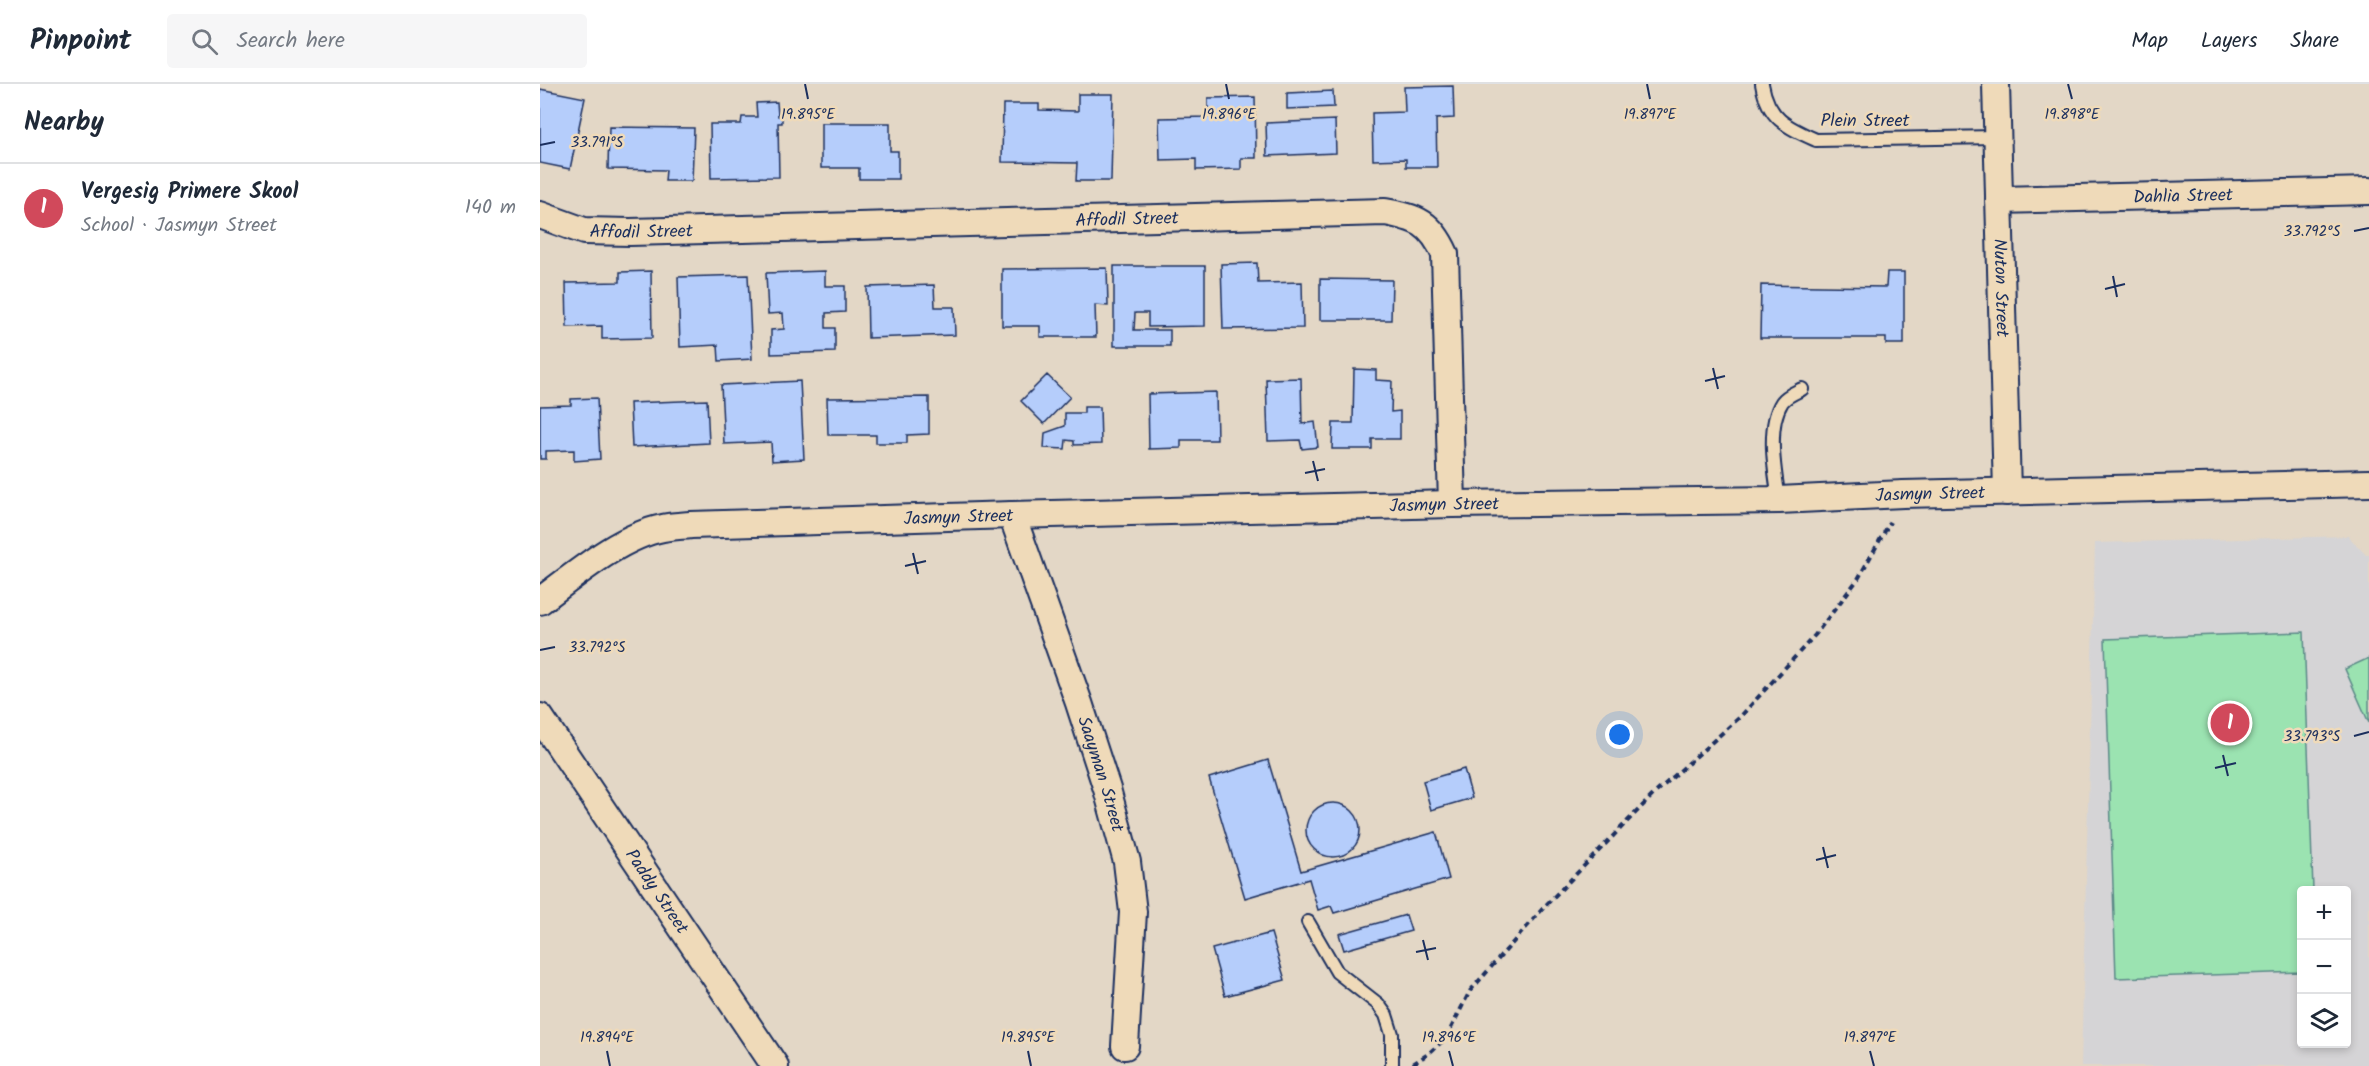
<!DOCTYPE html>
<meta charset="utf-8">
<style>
:root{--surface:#fff;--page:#f6f6f7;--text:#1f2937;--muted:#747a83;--line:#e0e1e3;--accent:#d1495b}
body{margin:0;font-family:Kalam,sans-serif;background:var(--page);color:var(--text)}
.controls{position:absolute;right:18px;bottom:18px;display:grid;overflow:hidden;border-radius:6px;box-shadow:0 3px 9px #0003}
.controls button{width:54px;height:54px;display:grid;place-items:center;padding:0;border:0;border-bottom:2px solid var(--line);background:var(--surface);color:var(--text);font:30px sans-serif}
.you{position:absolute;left:1080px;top:651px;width:21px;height:21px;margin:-15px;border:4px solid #fff;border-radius:50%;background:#1a73e8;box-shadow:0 0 0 9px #1a73e833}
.badge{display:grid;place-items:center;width:39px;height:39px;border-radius:50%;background:var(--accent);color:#fff;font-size:20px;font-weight:700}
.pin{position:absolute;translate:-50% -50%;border:3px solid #fff;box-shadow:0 2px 6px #0006}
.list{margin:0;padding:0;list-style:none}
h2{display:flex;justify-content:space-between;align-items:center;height:78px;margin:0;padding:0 24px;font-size:26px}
h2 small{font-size:20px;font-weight:400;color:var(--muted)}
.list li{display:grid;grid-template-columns:39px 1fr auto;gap:18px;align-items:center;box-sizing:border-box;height:90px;padding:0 24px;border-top:2px solid var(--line)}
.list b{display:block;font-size:22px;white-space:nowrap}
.list p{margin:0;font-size:20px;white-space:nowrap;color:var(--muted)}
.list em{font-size:20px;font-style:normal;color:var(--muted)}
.icon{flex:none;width:33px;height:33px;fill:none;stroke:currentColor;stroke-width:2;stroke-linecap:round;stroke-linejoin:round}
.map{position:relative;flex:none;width:1829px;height:982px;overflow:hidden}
header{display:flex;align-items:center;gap:36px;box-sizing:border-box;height:84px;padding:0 30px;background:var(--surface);border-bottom:2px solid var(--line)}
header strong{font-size:28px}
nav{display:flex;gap:33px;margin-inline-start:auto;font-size:21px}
.search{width:420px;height:54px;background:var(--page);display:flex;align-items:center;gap:15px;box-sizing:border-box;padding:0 21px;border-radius:6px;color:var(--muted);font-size:22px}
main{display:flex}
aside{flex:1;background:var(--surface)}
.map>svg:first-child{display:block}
</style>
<header>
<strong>Pinpoint</strong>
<div class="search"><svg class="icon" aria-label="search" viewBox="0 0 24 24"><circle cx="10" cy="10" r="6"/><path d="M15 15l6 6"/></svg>Search here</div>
<nav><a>Map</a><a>Layers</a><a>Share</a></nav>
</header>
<main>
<aside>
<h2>Nearby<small></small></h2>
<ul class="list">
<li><span class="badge">1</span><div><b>Vergesig Primere Skool</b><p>School · Jasmyn Street</p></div><em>140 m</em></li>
</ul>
</aside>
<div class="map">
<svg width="1829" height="982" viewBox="0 0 1829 982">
<rect width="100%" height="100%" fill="#e3d7c6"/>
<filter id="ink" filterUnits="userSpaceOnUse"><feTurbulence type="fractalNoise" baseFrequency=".0167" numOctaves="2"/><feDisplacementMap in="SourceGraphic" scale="12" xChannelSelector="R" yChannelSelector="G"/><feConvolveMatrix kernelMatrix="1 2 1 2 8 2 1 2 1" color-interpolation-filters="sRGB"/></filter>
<g filter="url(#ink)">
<path fill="#d5d4d6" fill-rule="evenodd" d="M1808 452 1826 471H1829V982H1541L1555 459ZM1762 806H1806V960H1762Z"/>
<path fill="#9be3b1" stroke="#5b8988" stroke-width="1.5" d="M1764 548 1773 806H1762L1761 888 1576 894 1565 555Z
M1829 574V639L1805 585Z"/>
<path fill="#b5cdfb" stroke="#1b2f5e" stroke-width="1.5" d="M913 2 914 34 896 35 897 83H866V75L833 76 832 29 865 28 864 3Z
M0 5 45 14 30 85 0 79Z
M793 7 794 23 747 25V9Z
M538 10H573L571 97H536L537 79 462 78 463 20H499V26L538 27Z
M715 13 716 74H701V85L656 86V75L620 76 619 34 668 33V14Z
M237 18 238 32H242V39H238L239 93 171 94 170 40H201L202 33H217L216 19Z
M795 36 796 69 727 72 726 39Z
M281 39H350V67H358V95H319V84H281Z
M69 43 154 44 152 97H125L126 86 68 85Z
M717 179 718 199 762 198 763 244 683 245 681 180Z
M574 182H665V242L608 243V229H595L594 246H630V262H574Z
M567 184 568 222 555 221 556 253H500V242H462V185Z
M111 187 112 254 62 255V242L27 243 26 199 80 198V188Z
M285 187V202H305V228L286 229V244H295V268L231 270V246L244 245 243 229 228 230 226 189Z
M1347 188H1364V260H1346V254H1220L1221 201 1346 203Z
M208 191 212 275 179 277 178 261 140 263 138 193Z
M780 195 852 196 851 236H780Z
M394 201 395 223H414L415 251 328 254 327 203Z
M814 285 836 286V296L852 297 851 328 860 327V355H832V365H792L793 339H813Z
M507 291 530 313 504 340 481 317Z
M761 294 762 340 775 338 778 363 762 365 760 356 728 357 726 295Z
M260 297 264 375 232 377 231 358 184 360 181 301Z
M676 308 677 356H641V364L609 365 608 310Z
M389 313V350L367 351V359H336V351H288L287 314Z
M57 314 60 375 34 377V366L6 367V375H0V322L31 321V315Z
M167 316 169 359 92 363 90 319Z
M544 323H560L561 360 534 361V357L526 356 525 365 504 364 505 349 525 342V329H544Z
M728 676 761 787 896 748 909 795 794 829 791 822 778 826 769 795 705 814 669 694Z
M924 685 932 714 891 726 883 697Z
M766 746a27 27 0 1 1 54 0a27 27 0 1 1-54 0Z
M866 831 871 847 804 866 799 850Z
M731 849 745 896 685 912 672 865Z"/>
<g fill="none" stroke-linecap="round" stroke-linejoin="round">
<defs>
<path id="service" d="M1222 0C1228 35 1247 43 1276 56L1457 53
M1239 416C1235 388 1226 343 1242 318 1246 312 1256 308 1262 305
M768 838 797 888 838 920 846 931 852 950V982"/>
<g id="minor">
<path id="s1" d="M1456 0 1467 408"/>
<path id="s2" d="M1459 116 1829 107"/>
<path id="s3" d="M0 131 44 147 90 148 845 128C878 134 891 139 905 170L912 420"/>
<path id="s4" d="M472 431 539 619 567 705 587 778 593 828 585 962"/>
<path id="s5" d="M0 517C35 491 80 452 123 444 132 442 142 442 151 441L472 431 912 420 1239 416 1363 410 1829 399"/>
<path id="s6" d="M0 633 235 982"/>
</g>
</defs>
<use href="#service" stroke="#1b2f5e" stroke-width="16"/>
<use href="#minor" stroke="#1b2f5e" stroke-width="30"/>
<path stroke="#1b2f5e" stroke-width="4" stroke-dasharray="6 4.5" stroke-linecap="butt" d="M873 980 888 970 906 954 930 907 1006 821 1113 711 1200 633 1275 551 1318 495 1350 438"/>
<use href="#service" stroke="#efdab9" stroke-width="12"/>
<use href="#minor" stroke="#efdab9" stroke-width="26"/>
</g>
</g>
<path fill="none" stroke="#1b2f5e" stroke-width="2" d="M265 0 268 15M686 0 689 15M1107 0 1110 15M1528 0 1532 15M0 61 15 58M1814 147 1829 144M1573 192 1577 213M1565 205 1585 200M1173 284 1178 305M1165 297 1185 292M773 377 778 397M765 389 785 385M373 469 378 490M365 482 386 477M0 566 15 563M1814 652 1829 648M1683 671 1688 692M1675 684 1696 679M1283 763 1288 784M1276 776 1296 771M883 856 888 876M876 868 896 864M67 967 70 982M488 967 491 982M909 967 913 982M1330 967 1334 982"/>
<g text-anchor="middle" stroke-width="5" stroke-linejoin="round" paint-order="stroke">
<g font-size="18" fill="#1b2f5e" stroke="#efdab9">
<text x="1325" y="42">Plein Street</text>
<text dy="6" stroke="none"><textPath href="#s2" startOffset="184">Dahlia Street</textPath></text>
<text dy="6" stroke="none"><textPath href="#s3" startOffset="590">Affodil Street</textPath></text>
<text dy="6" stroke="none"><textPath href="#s3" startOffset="104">Affodil Street</textPath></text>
<text dy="6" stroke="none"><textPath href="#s1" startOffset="204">Nuton Street</textPath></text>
<text dy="6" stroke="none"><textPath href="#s5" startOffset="1412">Jasmyn Street</textPath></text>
<text dy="6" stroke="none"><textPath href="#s5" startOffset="926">Jasmyn Street</textPath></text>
<text dy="6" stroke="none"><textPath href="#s5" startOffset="440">Jasmyn Street</textPath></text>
<text dy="6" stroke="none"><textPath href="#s4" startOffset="274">Saayman Street</textPath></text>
<text dy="6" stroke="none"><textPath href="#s6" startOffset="210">Paddy Street</textPath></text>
</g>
</g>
<g font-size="15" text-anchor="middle" fill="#1b2f5e" stroke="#efdab9" stroke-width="5" stroke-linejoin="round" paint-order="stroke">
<text x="268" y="35">19.895°E</text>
<text x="689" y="35">19.896°E</text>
<text x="1110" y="35">19.897°E</text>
<text x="1532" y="35">19.898°E</text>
<text x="57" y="63">33.791°S</text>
<text x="1772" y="152">33.792°S</text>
<text x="57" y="568">33.792°S</text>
<text x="1772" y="657">33.793°S</text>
<text x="67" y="958">19.894°E</text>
<text x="488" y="958">19.895°E</text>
<text x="909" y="958">19.896°E</text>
<text x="1330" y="958">19.897°E</text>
</g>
</svg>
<div class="controls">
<button>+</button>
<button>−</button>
<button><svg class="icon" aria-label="layers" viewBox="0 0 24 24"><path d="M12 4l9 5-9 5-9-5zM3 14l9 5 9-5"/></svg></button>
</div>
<div class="you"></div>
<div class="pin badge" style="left:1690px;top:639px">1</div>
</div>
</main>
